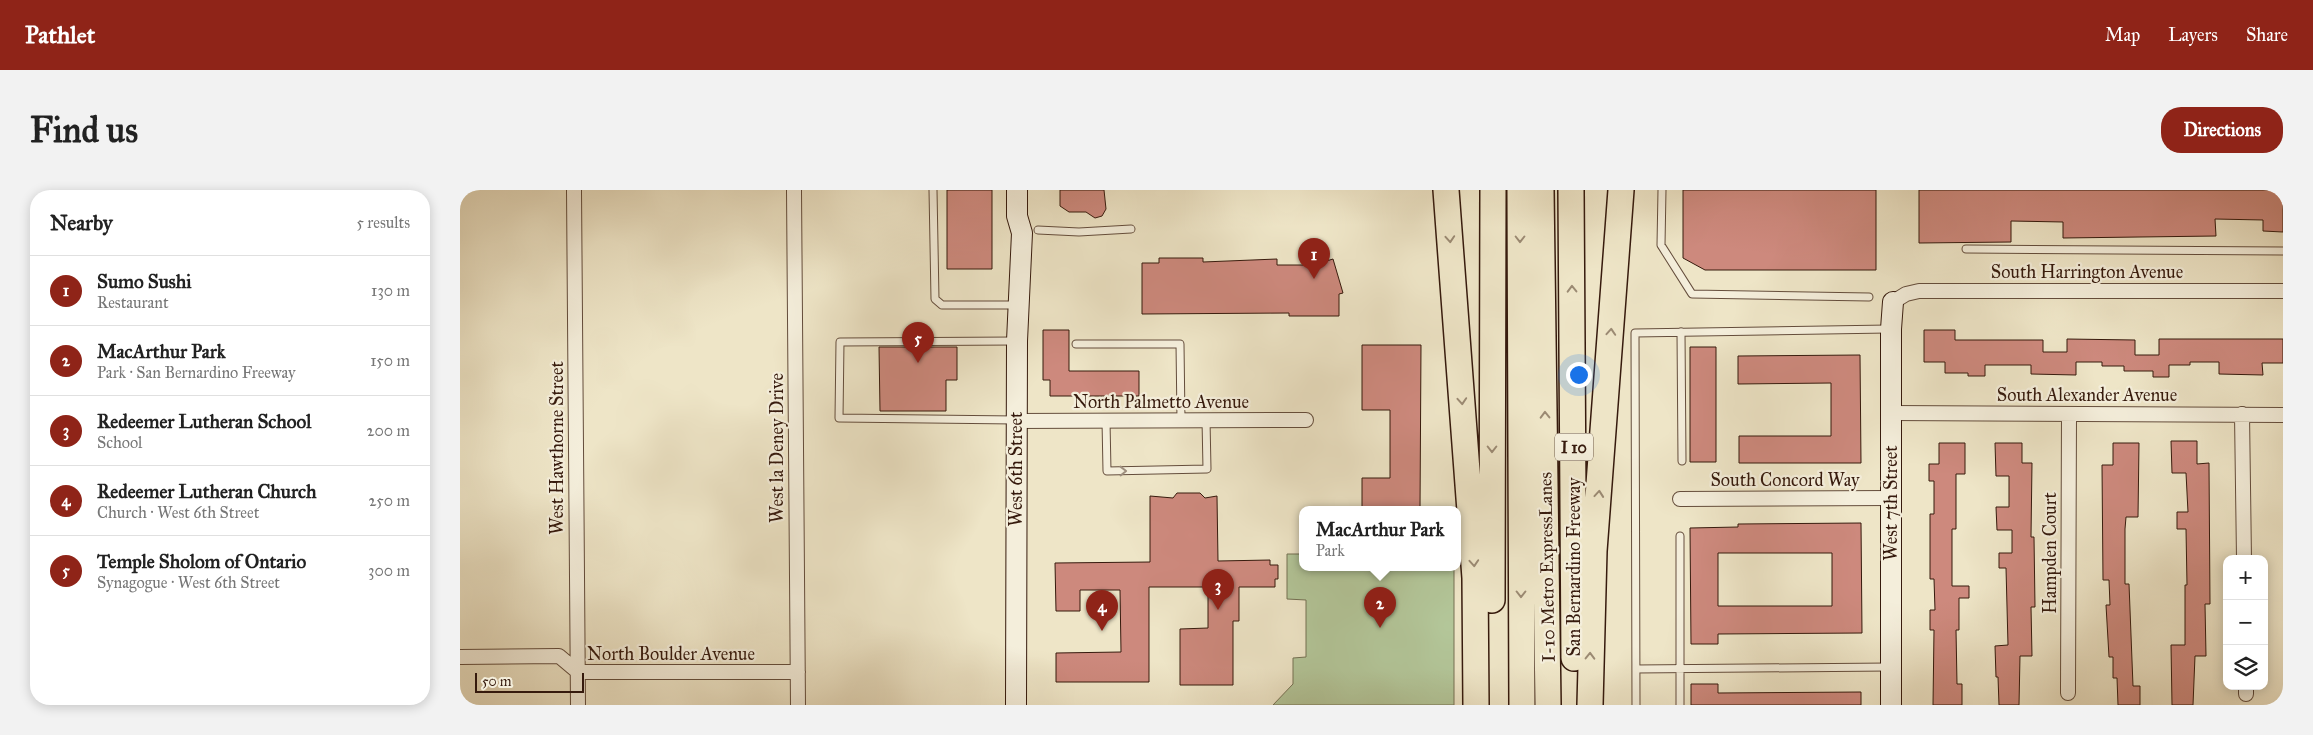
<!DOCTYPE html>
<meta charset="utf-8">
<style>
:root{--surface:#fff;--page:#f2f2f2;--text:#222;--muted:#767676;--line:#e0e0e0;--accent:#8f2418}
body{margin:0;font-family:"IM FELL Great Primer",serif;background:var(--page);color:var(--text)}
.controls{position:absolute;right:15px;bottom:15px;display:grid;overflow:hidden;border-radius:10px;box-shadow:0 2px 12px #0003}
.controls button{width:45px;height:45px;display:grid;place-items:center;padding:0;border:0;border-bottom:1px solid var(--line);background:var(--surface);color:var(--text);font:25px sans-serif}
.scale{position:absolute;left:15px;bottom:12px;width:109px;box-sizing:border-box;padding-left:5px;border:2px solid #361a0d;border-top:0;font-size:14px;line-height:18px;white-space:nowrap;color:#361a0d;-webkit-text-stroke:4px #f4eedb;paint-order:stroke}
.you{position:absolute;left:1118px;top:184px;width:18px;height:18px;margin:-12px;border:4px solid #fff;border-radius:50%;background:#1a73e8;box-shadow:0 0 0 8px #1a73e833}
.badge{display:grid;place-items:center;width:32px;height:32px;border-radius:50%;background:var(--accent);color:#fff;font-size:16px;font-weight:700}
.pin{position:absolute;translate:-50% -41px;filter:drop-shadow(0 1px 2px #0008)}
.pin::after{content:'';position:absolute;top:26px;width:18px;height:15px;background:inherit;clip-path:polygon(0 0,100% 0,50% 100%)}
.popup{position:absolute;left:839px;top:316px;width:162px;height:65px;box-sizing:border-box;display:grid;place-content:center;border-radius:10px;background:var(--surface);filter:drop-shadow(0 1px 4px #0005);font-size:16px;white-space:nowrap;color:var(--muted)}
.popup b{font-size:19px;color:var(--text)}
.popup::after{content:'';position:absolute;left:50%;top:100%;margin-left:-10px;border:10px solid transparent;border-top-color:var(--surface)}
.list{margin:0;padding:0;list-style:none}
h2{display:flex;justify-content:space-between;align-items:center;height:65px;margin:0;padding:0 20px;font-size:21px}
h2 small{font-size:16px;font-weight:400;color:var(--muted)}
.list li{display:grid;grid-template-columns:32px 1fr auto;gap:15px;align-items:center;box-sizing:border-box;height:70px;padding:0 20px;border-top:1px solid var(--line)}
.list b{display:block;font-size:19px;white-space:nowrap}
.list p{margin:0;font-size:16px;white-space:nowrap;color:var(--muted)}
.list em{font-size:16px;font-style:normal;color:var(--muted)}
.icon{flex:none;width:28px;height:28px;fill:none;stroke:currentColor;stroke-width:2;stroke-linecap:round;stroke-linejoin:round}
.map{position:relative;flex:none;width:1823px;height:515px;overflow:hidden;border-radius:20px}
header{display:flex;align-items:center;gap:30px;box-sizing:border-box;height:70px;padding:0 25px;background:var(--accent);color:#fff}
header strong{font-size:24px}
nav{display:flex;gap:28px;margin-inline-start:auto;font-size:18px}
.intro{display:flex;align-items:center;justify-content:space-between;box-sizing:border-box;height:120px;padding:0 30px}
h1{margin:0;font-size:35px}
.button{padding:12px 22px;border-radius:20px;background:var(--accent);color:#fff;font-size:18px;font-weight:700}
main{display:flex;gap:30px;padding:0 30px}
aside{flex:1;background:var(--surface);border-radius:20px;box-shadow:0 2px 12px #0003}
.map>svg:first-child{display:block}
</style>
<header>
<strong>Pathlet</strong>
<nav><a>Map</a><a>Layers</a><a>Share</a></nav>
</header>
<div class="intro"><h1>Find us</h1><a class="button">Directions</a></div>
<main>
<aside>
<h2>Nearby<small>5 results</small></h2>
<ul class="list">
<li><span class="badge">1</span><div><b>Sumo Sushi</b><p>Restaurant</p></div><em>130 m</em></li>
<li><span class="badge">2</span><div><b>MacArthur Park</b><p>Park · San Bernardino Freeway</p></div><em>150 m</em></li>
<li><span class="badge">3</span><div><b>Redeemer Lutheran School</b><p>School</p></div><em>200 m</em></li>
<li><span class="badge">4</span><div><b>Redeemer Lutheran Church</b><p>Church · West 6th Street</p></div><em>250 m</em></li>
<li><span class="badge">5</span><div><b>Temple Sholom of Ontario</b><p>Synagogue · West 6th Street</p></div><em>300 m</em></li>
</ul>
</aside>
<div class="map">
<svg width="1823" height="515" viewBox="0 0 1823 515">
<rect width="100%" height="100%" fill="#eee5c7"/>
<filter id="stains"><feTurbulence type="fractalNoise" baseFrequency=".004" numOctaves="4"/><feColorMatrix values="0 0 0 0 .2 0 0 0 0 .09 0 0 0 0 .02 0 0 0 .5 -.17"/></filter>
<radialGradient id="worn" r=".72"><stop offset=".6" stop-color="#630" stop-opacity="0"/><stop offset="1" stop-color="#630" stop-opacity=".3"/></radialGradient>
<path fill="#b3c699" stroke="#747053" d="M827 364H842V377H994V515H813L833 494V468L846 467V410L827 409Z"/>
<path fill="#cd897d" stroke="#361a0d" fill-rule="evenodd" d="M487 0H532V79H487Z
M600 0H644L646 19 642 26 635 28 626 22H609L600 16Z
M1223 0H1416V80H1245L1223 68Z
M1459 0H1823V42L1803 41V30L1755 29 1756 46 1603 48V32L1551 31V52L1459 53Z
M699 68H743V72L817 69V75H853L873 69 883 103 879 104V126H829V123L682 124V73H699Z
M583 140H609V181H679V206H590V190H583Z
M1464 140H1495V150H1583V162H1607V149L1675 150V165H1699V149H1823V173H1802L1803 185 1759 184V172H1730V175H1709V187H1693V181H1664V176H1642V172H1616V185L1571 184V175H1525V186H1508V183H1485V172H1464Z
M902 155H961L960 319H902V288H930V220H902Z
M419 157H497V190H486V221H420Z
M1230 157H1256V272H1230Z
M1400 165 1401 273H1279V246H1371V193L1278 194V166Z
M1711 251H1737V274L1749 273 1750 414H1745L1746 466H1735L1733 515H1712L1711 455H1725V395H1727L1726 339H1717V322H1728L1726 283H1712Z
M1479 253H1505V284H1496V339H1492V396H1509V408H1499V440H1496L1497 494H1502V515H1473L1474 440H1470V420H1475L1474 389H1470V324H1474V291H1469V274H1479Z
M1535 253H1562V273H1572L1571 347H1574L1575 417H1571L1572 466H1560L1559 515H1539L1538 487H1536L1535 456 1548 455 1546 378H1539V363H1552V340H1537L1536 317H1549V286H1536Z
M1653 253H1679L1678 327H1666L1665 339V394H1669L1673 496H1680V515H1658L1657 488H1653V467H1649L1646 415H1650L1649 390H1643L1642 275H1653Z
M717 303H740L745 308 757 306 758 371 810 370V375H818V389H815V397H779V431H773V495H720V439L748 438V397H689V492H596V463L661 462 660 400H620V421H596L595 373 690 372V306L713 308Z
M1401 333 1402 443 1258 444V454H1231L1230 338 1278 337V334ZM1258 363H1372V416H1258Z
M1231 494H1258V503L1401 502V515H1231Z"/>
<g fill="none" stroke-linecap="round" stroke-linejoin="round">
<defs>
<path id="lane" d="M473 0 475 109 482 115H558
M1202 0 1201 55 1232 104 1409 107
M578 40 619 42 671 39
M1506 59 1823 61
M1221 142 1222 271
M616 154H720L721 230
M556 230 379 228 380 152 556 151
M646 231 647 281 747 279 746 230
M1220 346V515
M1176 479 1429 477
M1176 515 1175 143 1428 139"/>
<path id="street" d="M114 0 118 515
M334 0 338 515
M1433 112 1446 104 1459 101H1823
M1432 223 1823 225
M1782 224 1784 369
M556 231 846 230
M1220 309 1431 308
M0 467 99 466 118 482H338
M1786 496V504
M1608 503 1609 224"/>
<path id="secondary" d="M556 515 557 151 562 43 557 26V0
M1431 515V139L1433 112"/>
<path id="highway" d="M986 0 1015 388 1016 515
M1060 0 1062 515
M1081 0 1088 515
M1111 0 1114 468
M1032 410 1033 0
M1130 515 1134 361 1161 0"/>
</defs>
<use href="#lane" stroke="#644d3c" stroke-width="9"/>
<use href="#street" stroke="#644d3c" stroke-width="16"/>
<use href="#secondary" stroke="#361a0d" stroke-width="22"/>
<use href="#highway" stroke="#361a0d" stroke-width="28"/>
<use href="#lane" stroke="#f4eedb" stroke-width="7"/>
<use href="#street" stroke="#f4eedb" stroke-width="14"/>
<use href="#secondary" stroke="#f4eedb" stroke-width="20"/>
<use href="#highway" stroke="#eee5c7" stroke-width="25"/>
</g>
<defs><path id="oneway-chevron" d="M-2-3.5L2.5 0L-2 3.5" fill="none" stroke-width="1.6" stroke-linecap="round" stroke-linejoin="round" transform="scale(1.25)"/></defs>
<g stroke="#9b8a73">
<use href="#oneway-chevron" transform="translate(990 49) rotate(86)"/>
<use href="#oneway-chevron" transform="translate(1060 49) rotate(90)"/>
<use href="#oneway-chevron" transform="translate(1112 99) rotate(-91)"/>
<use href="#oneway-chevron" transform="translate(1151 142) rotate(-86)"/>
<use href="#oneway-chevron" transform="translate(1002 211) rotate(86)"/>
<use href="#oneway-chevron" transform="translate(1085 225) rotate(-91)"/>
<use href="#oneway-chevron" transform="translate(1032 259) rotate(90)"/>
<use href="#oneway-chevron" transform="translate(1139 304) rotate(-85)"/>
<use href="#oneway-chevron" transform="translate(1014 373) rotate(86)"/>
<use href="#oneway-chevron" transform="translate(1061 404) rotate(90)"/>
<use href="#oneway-chevron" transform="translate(1130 466) rotate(-89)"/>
</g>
<use stroke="#9e8f7e" href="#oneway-chevron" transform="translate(663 281) rotate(-1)"/>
<g text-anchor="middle" stroke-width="4.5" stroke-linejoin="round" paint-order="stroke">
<rect fill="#f4eedb" stroke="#6f5a4b" stroke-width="1" x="1095" y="243.5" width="38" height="27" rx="4"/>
<g font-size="16" font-weight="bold" fill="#361a0d">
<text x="1114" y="263">I 10</text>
</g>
<g font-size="18" fill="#361a0d" stroke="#f4eedb">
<text x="1627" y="88">South Harrington Avenue</text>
<text x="1627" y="211">South Alexander Avenue</text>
<text x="701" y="218">North Palmetto Avenue</text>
<text transform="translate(97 258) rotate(-90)" y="6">West Hawthorne Street</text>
<text transform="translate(317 258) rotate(-90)" y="6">West la Deney Drive</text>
<text transform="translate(556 279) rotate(-90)" y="6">West 6th Street</text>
<text x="1325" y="296">South Concord Way</text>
<text transform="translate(1431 313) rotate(-90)" y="6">West 7th Street</text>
<text transform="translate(1590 363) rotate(-90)" y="6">Hampden Court</text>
<text transform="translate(1087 377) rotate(-91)" y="6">I-10 Metro ExpressLanes</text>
<text transform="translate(1114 377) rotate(-90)" y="6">San Bernardino Freeway</text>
<text x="211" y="470">North Boulder Avenue</text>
</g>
</g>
<rect width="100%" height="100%" filter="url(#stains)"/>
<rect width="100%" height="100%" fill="url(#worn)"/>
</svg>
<div class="controls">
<button>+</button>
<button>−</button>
<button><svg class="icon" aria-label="layers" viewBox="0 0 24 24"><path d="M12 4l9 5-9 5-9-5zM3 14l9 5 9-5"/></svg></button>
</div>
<div class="scale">50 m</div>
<div class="you"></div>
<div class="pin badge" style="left:854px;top:89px">1</div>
<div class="pin badge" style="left:920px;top:438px">2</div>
<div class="popup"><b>MacArthur Park</b>Park</div>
<div class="pin badge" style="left:758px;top:420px">3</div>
<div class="pin badge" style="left:642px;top:441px">4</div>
<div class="pin badge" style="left:458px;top:173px">5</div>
</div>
</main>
